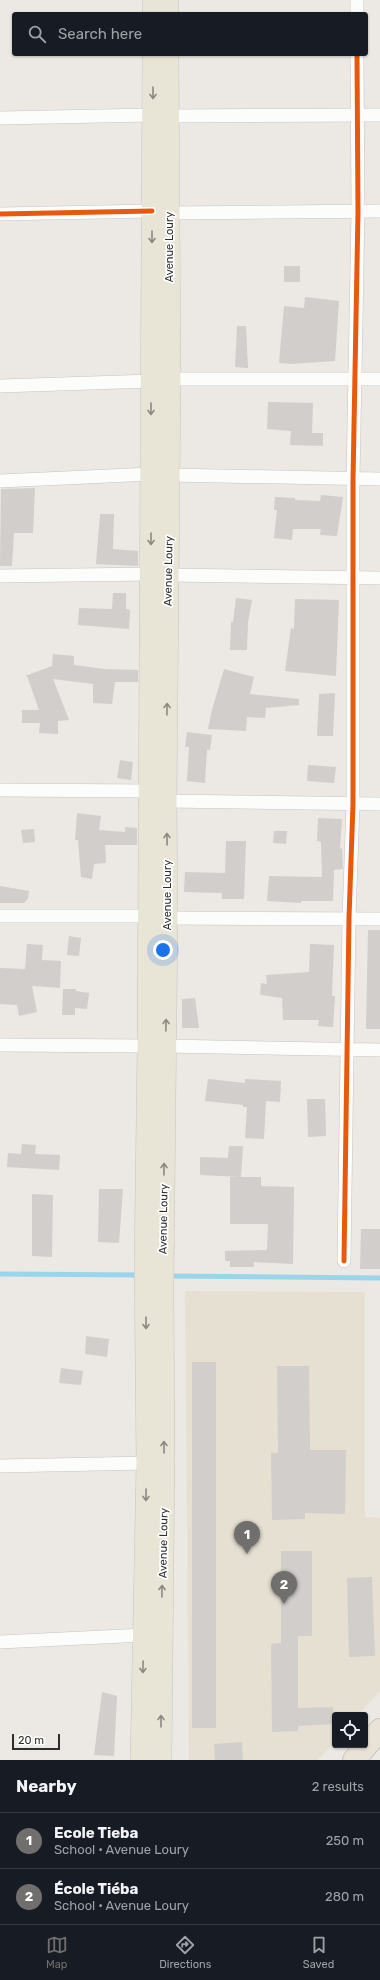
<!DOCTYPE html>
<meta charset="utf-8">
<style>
:root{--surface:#171b24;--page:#242831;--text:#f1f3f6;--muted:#9ea1a6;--line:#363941;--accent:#706f6e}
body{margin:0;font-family:Rubik,sans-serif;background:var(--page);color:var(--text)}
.controls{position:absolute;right:12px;bottom:12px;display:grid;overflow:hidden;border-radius:4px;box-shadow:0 1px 3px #0004}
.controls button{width:36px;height:36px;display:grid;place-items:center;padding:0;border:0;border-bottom:1px solid var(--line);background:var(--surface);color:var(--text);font:20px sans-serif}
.scale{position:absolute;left:12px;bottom:10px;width:48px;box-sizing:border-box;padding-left:4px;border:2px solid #2e2e2e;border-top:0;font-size:11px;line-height:14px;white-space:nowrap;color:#2e2e2e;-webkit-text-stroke:3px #fff;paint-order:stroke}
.you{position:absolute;left:163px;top:950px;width:14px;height:14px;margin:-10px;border:3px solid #fff;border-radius:50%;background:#1a73e8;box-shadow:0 0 0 6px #1a73e833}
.badge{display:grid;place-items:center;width:26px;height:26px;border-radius:50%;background:var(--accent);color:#fff;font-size:13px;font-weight:700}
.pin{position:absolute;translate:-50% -33px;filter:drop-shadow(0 1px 2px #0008)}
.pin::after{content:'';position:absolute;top:21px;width:14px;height:12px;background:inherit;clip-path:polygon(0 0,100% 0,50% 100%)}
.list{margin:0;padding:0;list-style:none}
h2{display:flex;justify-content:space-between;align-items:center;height:52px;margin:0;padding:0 16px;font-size:17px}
h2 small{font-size:13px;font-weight:400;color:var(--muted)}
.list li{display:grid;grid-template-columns:26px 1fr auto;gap:12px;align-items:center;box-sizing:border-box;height:56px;padding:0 16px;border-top:1px solid var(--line)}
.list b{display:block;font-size:15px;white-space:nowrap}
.list p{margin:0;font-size:13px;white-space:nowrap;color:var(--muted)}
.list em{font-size:13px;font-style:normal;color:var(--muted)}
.icon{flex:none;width:22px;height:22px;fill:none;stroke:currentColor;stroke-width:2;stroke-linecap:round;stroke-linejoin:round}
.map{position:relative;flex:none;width:380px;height:1760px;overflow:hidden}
.search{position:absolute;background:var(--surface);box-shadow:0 1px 3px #0004;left:12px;right:12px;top:12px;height:44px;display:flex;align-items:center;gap:10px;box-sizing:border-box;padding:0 14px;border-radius:4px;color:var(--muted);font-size:15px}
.sheet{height:164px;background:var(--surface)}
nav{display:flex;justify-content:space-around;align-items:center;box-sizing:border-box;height:56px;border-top:1px solid var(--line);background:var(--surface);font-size:11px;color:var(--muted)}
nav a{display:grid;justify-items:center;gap:2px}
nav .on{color:var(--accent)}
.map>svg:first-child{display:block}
</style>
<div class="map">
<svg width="380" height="1760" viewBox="0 0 380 1760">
<rect width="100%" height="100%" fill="#ece8e4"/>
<path fill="#e6e0d3" d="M185 1291 365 1292V1517L380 1518V1691L358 1715H335V1741L318 1760H189Z"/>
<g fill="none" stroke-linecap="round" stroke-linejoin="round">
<path stroke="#99d6ec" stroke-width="5" d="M0 1274 141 1275
M167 1276 380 1278"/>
</g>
<path fill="#d1cecb" d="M284 266H300V282H284Z
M305 297 339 301 335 361 292 364 279 363 284 306 304 308Z
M237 326H246L248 368 235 367Z
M268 402 313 403 312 433H323V446L290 445 291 431 267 429Z
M35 488 33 533H14L12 566H0L1 489Z
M321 495 343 497 337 536 320 535 321 529H293L292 540 274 538 277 510H274L275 497 295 498V500L320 501Z
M100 514H114L113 549 138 551V566L96 564Z
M113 593H126V609L130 610 129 629 78 625 79 608 112 609Z
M236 598 252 600 248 622 247 650H230L231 622H233Z
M295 599 339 600 336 676 285 671 291 628 294 629Z
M53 654 74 656V665L105 669 138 670V682H115L112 704 93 703V684L53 679 69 720 58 721V734L39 733 40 723H22V710H39L27 676H25L52 666Z
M224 669 254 677 250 694 299 699V705L266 708 265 718 247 717 246 731 208 729 212 710Z
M335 693 333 736H317L319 694Z
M187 732 212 735 210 750H207L205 783 187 781 189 747H185Z
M120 760 133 762 131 780 117 778Z
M308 765 336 767 334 783 307 781Z
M77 813 101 816 99 830 125 832V827L137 828V845H105L106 863 94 864 92 879 81 877 78 840H75Z
M318 818 342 819 340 849 342 848 343 869 334 870 333 901H301V903L267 901 269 876 322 877 321 842 317 841Z
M34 829 35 842 23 843 21 830Z
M274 831H287L286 844 273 843Z
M226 841H246L244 899H222V893L184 892 185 872 225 873Z
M0 886 29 891 28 899 24 903H0Z
M368 930H380V1029H366Z
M69 936 81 938 79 956 67 955Z
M27 944 43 945 42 960 61 961 60 988 32 986 37 1012 19 1016 17 1005 0 1004V968L25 969Z
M310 944 334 945 332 996H335L333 1027 318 1026 319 1020H283L282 998 260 995 261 983 267 984 266 975 309 972Z
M63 989H76V991L89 993 87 1009 75 1008V1015H62Z
M195 998 199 1028H182V999Z
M208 1079 245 1083V1079L281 1081 280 1102 266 1101 264 1139 245 1138 247 1107H243V1105L205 1101Z
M307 1099H325L326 1136 308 1137Z
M22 1144 36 1145 35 1154 60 1155 59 1170 7 1167 8 1153 21 1154Z
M229 1146H243L241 1177 200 1175V1157L228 1158Z
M230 1177H261V1186L294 1187 293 1264 254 1262V1267H230V1261H225V1251L267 1250 268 1224H230Z
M99 1189H123L119 1243 98 1242Z
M32 1194 53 1195 52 1257 32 1256Z
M361 1229H380V1269H360Z
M86 1336 109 1339 107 1357 85 1354Z
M192 1362H216V1728H192Z
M277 1366H309L310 1450H346L345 1514 305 1513V1519L272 1520 271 1453H278Z
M61 1368 83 1371 81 1385 59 1383Z
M281 1551H312V1636H298V1708L333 1707V1724L298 1726V1731L272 1732 271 1644 281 1643Z
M372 1577 375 1656 349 1657 347 1578Z
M102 1692 117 1696 114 1756 94 1755Z
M242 1742 243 1760H215L214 1744Z"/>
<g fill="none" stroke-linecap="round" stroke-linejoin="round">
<defs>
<path id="minor" d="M357 14V0
M169 116 380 115
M0 118 152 115
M169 213 380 211
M0 214 152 211
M170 379H380
M0 386 151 381
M169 475 380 479
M0 481 151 474
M168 575 380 578
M0 576 151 574
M0 790 150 791
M166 801 380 804
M0 916H149
M167 918 380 919
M0 1045 148 1046
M165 1046 380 1050
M344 1261 349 918 353 804V480L358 212 357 54
M0 1466 147 1463
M0 1642 144 1635"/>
<path id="primary" d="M168 0V14
M153 14V0
M141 1760 147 1463 145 1264 148 1046 153 54
M161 1760 164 1459 163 1285 167 918 166 801 170 379 168 54"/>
<path id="trunk" d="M354 1760 380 1730"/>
</defs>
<use href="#minor" stroke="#c5c4c5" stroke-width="14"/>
<use href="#primary" stroke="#c6c5c4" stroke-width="22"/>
<use href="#trunk" stroke="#c6c5c4" stroke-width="24"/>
<use href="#minor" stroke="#fcfcfb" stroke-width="13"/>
<use href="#primary" stroke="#e8e4d6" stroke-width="21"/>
<use href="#trunk" stroke="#e9e2d6" stroke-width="22"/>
<defs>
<path id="cycleway" d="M0 214 152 211
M344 1261 349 918 353 804V480L358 212 357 54"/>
</defs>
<use href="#cycleway" stroke="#fff" stroke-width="8"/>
<use href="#cycleway" stroke="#e8590c" stroke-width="5"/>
</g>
<defs><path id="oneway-shaft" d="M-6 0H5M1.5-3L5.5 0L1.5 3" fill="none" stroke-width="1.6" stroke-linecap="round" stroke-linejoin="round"/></defs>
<g stroke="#8b8982">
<use href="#oneway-shaft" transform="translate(153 93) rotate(90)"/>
<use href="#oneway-shaft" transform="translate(152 237) rotate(90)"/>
<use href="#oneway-shaft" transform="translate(151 409) rotate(90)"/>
<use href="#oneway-shaft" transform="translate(151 539) rotate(90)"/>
<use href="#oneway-shaft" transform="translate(167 709) rotate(-89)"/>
<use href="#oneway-shaft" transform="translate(167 839) rotate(-91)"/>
<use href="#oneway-shaft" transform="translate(166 1025) rotate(-89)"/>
<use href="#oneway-shaft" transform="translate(164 1169) rotate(-89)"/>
<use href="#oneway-shaft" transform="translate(146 1323) rotate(90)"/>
<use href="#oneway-shaft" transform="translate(164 1447) rotate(-91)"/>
<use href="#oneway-shaft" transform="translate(146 1495) rotate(91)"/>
<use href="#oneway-shaft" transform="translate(162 1591) rotate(-89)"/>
<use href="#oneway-shaft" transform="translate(143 1667) rotate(91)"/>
<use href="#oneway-shaft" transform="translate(161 1721) rotate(-90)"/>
</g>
<g text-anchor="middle" stroke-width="3.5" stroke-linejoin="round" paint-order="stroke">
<g font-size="11" fill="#2e2e2e" stroke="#fff">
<text transform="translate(169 247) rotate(-90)" y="4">Avenue Loury</text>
<text transform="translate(168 571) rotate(-89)" y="4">Avenue Loury</text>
<text transform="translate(167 895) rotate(-90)" y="4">Avenue Loury</text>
<text transform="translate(163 1219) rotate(-89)" y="4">Avenue Loury</text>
<text transform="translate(163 1543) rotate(-89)" y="4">Avenue Loury</text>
</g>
</g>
</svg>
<div class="controls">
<button><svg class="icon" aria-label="locate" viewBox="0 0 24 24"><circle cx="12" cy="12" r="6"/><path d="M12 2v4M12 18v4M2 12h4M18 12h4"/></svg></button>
</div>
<div class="scale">20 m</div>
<div class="you"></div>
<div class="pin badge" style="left:247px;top:1554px">1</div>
<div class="pin badge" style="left:284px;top:1604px">2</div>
<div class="search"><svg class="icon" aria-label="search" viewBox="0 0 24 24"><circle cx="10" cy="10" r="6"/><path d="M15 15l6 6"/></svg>Search here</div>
</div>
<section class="sheet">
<h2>Nearby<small>2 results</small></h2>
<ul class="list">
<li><span class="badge">1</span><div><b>Ecole Tieba</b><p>School · Avenue Loury</p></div><em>250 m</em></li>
<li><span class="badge">2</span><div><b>École Tiéba</b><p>School · Avenue Loury</p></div><em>280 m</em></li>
</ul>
</section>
<nav>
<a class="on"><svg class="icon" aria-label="map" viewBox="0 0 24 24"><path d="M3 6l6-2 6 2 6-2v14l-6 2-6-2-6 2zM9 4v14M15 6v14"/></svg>Map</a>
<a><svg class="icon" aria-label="directions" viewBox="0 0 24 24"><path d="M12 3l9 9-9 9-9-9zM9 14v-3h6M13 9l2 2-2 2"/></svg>Directions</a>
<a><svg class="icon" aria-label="saved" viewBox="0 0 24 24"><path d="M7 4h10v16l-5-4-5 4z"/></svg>Saved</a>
</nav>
